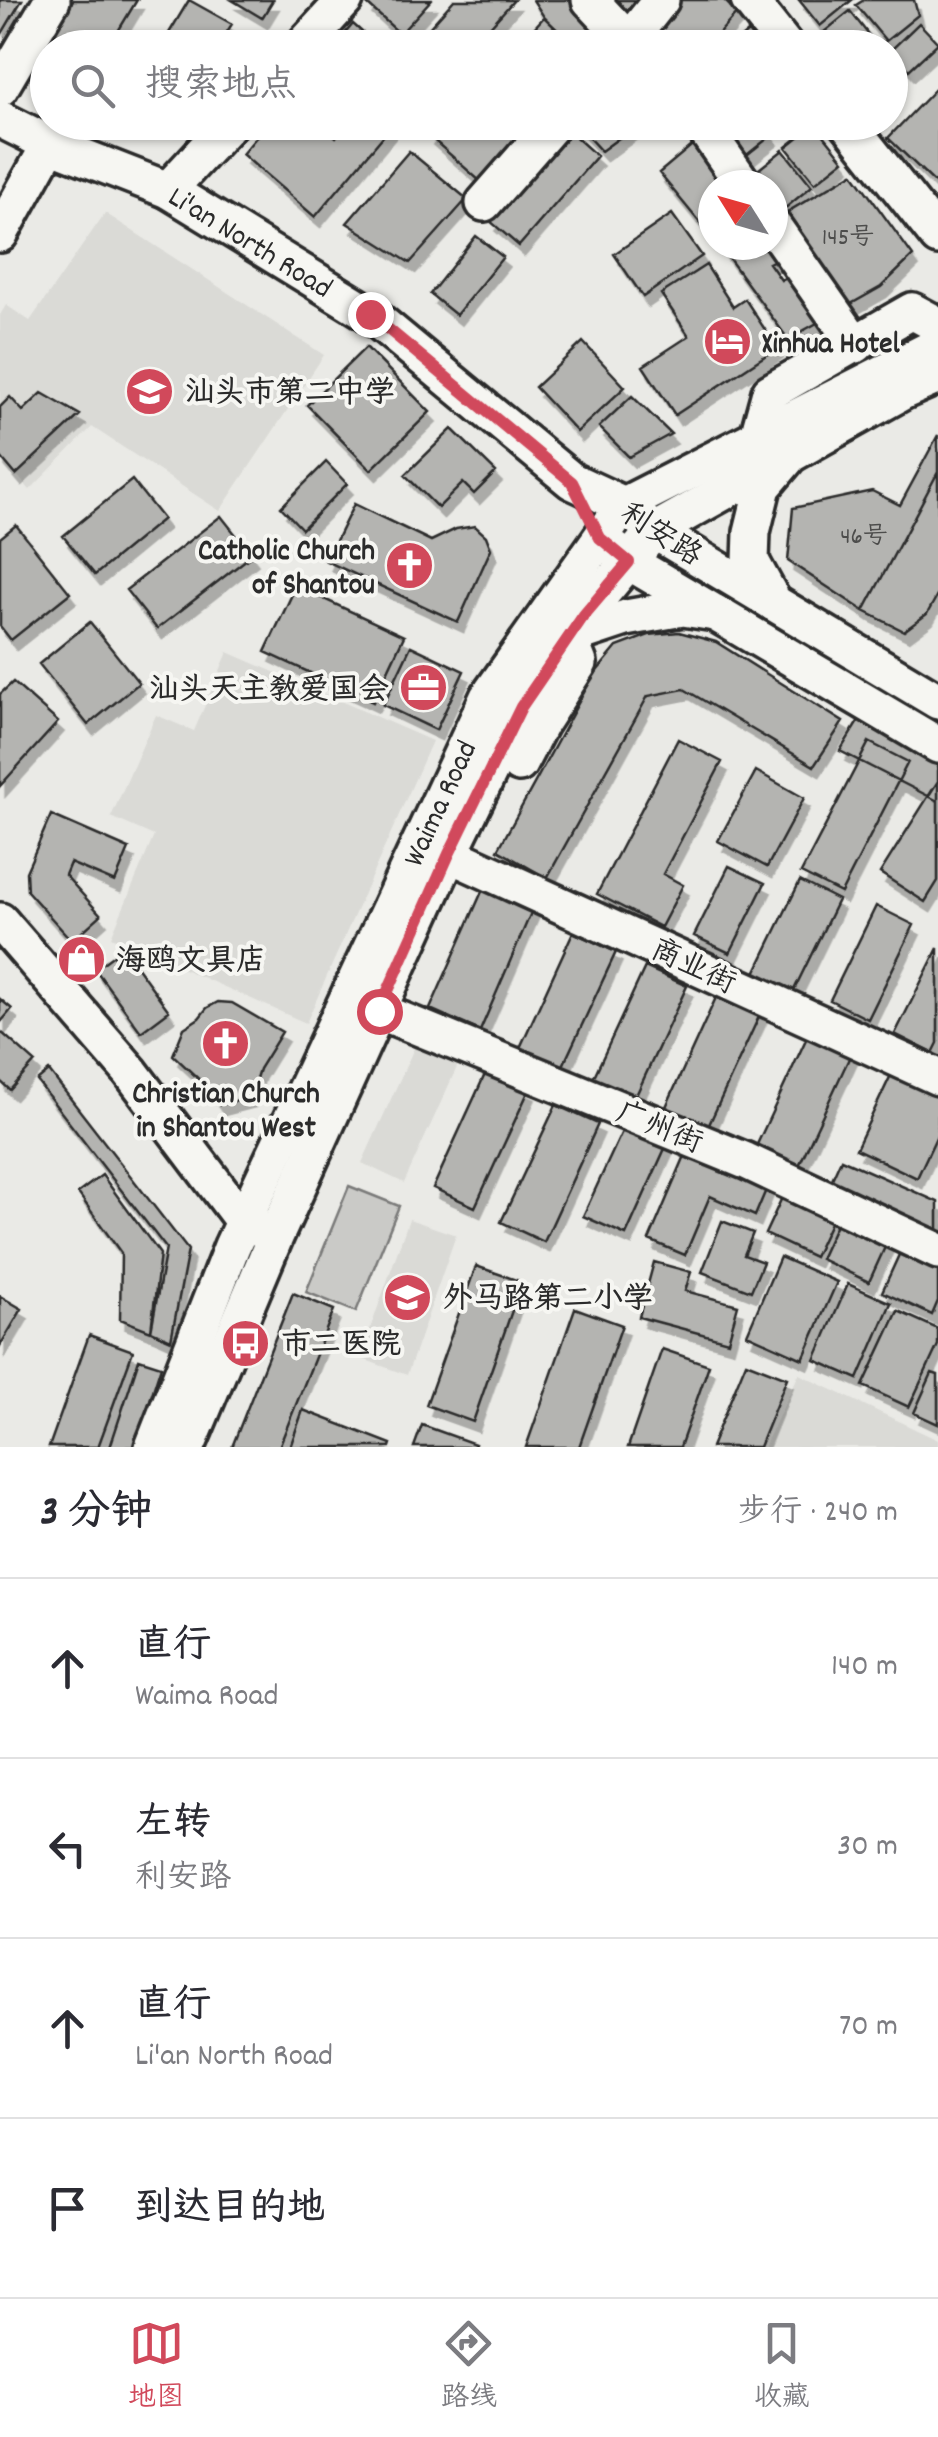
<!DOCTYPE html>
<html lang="zh">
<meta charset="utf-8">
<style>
:root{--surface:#fff;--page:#f2f2f3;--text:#2b2b33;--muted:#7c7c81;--line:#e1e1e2;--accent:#d1495b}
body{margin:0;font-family:Dekko,"LXGW WenKai TC",sans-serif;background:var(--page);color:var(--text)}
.compass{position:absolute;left:698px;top:170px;width:90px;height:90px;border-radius:50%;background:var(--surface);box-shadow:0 2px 8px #0004;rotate:307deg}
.stop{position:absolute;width:30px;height:30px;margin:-22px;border:8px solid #d1495b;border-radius:50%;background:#fff}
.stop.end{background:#d1495b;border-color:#fff;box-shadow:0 2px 10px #0008}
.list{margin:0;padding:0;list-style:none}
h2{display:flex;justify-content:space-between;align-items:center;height:130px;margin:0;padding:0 40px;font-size:42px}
h2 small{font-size:32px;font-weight:400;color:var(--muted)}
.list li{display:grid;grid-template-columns:65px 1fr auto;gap:30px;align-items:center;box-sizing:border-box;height:180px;padding:0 40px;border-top:2px solid var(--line)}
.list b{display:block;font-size:38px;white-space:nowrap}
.list p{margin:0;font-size:32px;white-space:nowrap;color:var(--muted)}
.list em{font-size:32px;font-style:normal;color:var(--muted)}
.icon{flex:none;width:55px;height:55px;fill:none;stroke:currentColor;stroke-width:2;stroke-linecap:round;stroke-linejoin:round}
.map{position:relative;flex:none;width:938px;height:1447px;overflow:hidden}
.search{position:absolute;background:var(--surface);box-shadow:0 2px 8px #0004;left:30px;right:30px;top:30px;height:110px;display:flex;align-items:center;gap:25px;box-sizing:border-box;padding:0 35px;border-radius:55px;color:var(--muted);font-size:38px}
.sheet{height:850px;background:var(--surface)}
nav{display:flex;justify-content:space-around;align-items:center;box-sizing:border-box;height:140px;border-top:2px solid var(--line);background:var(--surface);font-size:28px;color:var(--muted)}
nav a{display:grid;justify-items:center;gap:5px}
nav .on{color:var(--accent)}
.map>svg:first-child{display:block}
</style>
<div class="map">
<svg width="938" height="1447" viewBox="0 0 938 1447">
<defs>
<filter id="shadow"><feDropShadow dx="5.5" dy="10" stdDeviation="0" flood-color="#0004"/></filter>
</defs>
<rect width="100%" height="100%" fill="#eaeae6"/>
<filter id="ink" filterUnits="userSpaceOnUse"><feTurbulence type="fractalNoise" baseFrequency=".01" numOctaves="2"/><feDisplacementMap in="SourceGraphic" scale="20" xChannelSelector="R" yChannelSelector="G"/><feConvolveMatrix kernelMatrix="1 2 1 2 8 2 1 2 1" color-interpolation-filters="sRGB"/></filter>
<g filter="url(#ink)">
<path fill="#dadad6" d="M105 213 324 355 220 511 92 427 30 490 0 456V315L6 305 30 321Z
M228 652 432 741 306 1023 111 937 154 836 111 817 156 715 194 731Z
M415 1046 458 1065 404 1183 362 1163Z
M409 1219 456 1235 407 1375 360 1358Z
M799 1374 938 1440V1447H764Z"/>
<path fill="#cacac7" stroke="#7a7a79" stroke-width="2.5" d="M349 1186 399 1206 356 1312 306 1292Z"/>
<path fill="#b4b4b1" stroke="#2b2b2b" stroke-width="2.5" filter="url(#shadow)" d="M0 0H22L0 37Z
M73 0H137L108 48H48V80L30 69Z
M189 0 232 24 217 48H160Z
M232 0H273L262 18Z
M370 0H431L400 34 367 4Z
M454 0H514L471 48H415L413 46Z
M533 0H574L614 38 604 48H576L544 17Z
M602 0H649L630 23Z
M681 0H724L737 13 706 48H656L646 39Z
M799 0H852L820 26Z
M864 0H914L918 15 886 41 856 5Z
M850 11 879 48H810L808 45Z
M544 17 576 48H534L524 39Z
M919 23 938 43 909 70 891 50Z
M353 24 380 48H333Z
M748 32 761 48H729Z
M938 86V186L888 138Z
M134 122H163L146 130Z
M269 122H319L336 137 348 122H395L315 217 242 154Z
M439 122H479L486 129 492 122H536L481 182 428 135Z
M582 122H641L601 151 578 126Z
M715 122H762L772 135 743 158Z
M815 124 844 160 815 183 786 147Z
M569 131 597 156 519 246 490 221Z
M697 141 733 185H713V223L705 229 659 173Z
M783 150 812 186 783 210 773 197V185H764L754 173Z
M409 151 467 199 410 263 347 223Z
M853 173 913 256 881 287 849 305 784 214Z
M672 214 702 256 643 297 614 254Z
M476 236 503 257 456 315 430 294Z
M719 245H773L785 255 769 263 781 280 797 270 828 317 788 339Z
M706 265 733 307 745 299 777 348 675 415 643 366 689 336 661 294Z
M583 342 625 387 577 432 535 387Z
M366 347 430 412 371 470 307 405Z
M42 393 80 415 16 475 0 456V407L10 397 23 411Z
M632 396 671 434 629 457 599 427Z
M452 429 496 472 474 494 463 483 438 508 405 475Z
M938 435V594L927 614 904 631 864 611 788 561 793 508 872 491 900 505Z
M326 462 347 484 302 529 281 507Z
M938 472V594L927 614 904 631 864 611Z
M132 480 163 519 95 575 63 536Z
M354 504 431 541 456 529 475 526 486 536 491 549 458 622 326 561Z
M221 516 252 555 157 629 126 590Z
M16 525 70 593 11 640 0 626V538Z
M296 586 404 636 373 702 265 652Z
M90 622 139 683 88 725 39 664Z
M679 632 716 642 843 722 814 766 684 689 648 696 547 878 498 850 593 676 617 647 649 635Z
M411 646 464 671 436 730 383 705Z
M13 682 58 722 0 786V694Z
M859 720 938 763V801L840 751Z
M678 739 722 762 663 874 683 885 661 927 597 894Z
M869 742 908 762 841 893 801 873Z
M756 771 804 798 767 867 718 841Z
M938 781V881L925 902 880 873Z
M51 815 129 849 115 882 70 863 65 875 101 915 72 941 27 891 26 872Z
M729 866 765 883 730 953 694 936Z
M800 881 838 900 792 994 754 975Z
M484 887 533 908 480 1031 430 1009Z
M876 906 914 925 868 1019 830 1000Z
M573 932 616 952 561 1070 519 1050Z
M123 948 169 1011 141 1032 95 969Z
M938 948V1043L933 1053 895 1034Z
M645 967 687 986 632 1104 590 1085Z
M719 991 762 1010 707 1129 665 1109Z
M0 999 12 1009 0 1023Z
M218 1002 232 1003 282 1032 259 1069 250 1097 219 1105 204 1084 173 1055 184 1028 199 1018 207 1008Z
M0 1031 35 1062 10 1090 0 1081Z
M808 1035 851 1054 796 1172 753 1153Z
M487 1070 529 1090 475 1207 433 1188Z
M49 1071 188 1250 171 1340 151 1331 166 1248 37 1081Z
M891 1075 938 1097V1133L917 1178 856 1149Z
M556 1105 598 1124 544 1242 501 1222Z
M625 1125 667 1144 626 1235 583 1216Z
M690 1144 771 1178 755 1216 710 1196 685 1255 649 1240Z
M841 1159 938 1202V1248L824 1197Z
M102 1175 160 1254 151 1331 120 1319 121 1253 78 1193Z
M786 1189 835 1212 814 1257 765 1234Z
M841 1213 890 1236 869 1282 820 1259Z
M722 1221 753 1233 744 1255 763 1262 751 1291 702 1272Z
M903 1246 938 1263V1301L932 1315 882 1292Z
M780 1257 837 1282 803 1359 747 1334Z
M654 1262 691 1272 685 1291 738 1305 728 1341 639 1317Z
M476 1266 522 1282 473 1422 426 1405Z
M848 1284 891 1303 858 1379 815 1360Z
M293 1293 334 1310 279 1447H232Z
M0 1296 22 1309 0 1346Z
M575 1308 622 1325 579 1447H526Z
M898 1311 938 1329V1345L909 1407 863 1386Z
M89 1335 133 1351 98 1447H49Z
M662 1349 709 1365 680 1447H628Z
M139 1359 161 1366 135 1447H110Z
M746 1362 787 1378 759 1447H711Z
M932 1373 938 1375V1424L914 1413Z
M303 1410 391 1444 390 1447H290Z
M422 1425 475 1444 474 1447H414Z"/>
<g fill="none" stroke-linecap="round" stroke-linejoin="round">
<defs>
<g id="minor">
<path d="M590 0 635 48"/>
<path d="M749 0 787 48"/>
<path d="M301 48 345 0"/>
<path d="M623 48 661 0"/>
<path d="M0 88 52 0"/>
<path id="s1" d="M0 119 50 144 168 190 370 314 572 481 624 505 654 531 938 701"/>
<path d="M700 122 744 185"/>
<path d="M847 122 938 237"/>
<path d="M168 190 231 122"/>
<path d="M484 203 555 122"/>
<path d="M773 226 856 345"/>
<path d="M0 234 50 144"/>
<path d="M758 436 770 392 912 311 938 325"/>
<path d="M614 549 629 562 938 745"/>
<path d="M774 603 751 561 752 532 763 487 786 460"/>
<path d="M519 764 540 724 579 663 569 637 626 618 683 608 715 613"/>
<path d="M449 854 938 1077"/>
<path d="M0 921 130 1071 243 1221 261 1229"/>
<path d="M379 1011 746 1161 938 1251"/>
<path id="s2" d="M153 1447 232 1246 488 697 624 505 938 345"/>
<path d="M187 1447 276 1235 449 854 521 707 584 615 654 531 904 391 938 376"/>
</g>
</defs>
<use href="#minor" stroke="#2b2b2b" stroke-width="42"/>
<use href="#minor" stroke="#f6f6f2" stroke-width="35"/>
</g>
</g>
<g fill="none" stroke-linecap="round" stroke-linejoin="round" filter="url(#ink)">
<path stroke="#d1495b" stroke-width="12" d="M370 314 572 482 600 538 629 562 584 615 521 707 449 854 379 1011"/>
</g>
<defs>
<symbol id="hotel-disc" viewBox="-11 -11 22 22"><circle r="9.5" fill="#d1495b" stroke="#f6f6f2"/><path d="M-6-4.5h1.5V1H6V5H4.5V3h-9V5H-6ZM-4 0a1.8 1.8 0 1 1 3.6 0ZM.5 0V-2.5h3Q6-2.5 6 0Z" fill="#fff"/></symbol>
<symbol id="school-disc" viewBox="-11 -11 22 22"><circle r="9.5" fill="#d1495b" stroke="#f6f6f2"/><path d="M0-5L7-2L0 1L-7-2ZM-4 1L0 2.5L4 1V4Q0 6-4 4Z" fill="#fff"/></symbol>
<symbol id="church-disc" viewBox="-11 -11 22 22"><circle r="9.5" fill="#d1495b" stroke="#f6f6f2"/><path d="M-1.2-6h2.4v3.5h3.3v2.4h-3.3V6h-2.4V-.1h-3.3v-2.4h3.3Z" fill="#fff"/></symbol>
<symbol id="office-disc" viewBox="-11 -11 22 22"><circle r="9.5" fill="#d1495b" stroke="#f6f6f2"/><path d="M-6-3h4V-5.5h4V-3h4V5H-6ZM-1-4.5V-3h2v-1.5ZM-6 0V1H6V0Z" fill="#fff"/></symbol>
<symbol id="shop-disc" viewBox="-11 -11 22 22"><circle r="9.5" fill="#d1495b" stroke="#f6f6f2"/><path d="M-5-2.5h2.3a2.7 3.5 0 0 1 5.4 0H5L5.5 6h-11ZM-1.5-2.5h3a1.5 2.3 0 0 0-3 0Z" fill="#fff"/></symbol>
<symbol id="bus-disc" viewBox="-11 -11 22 22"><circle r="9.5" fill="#d1495b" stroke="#f6f6f2"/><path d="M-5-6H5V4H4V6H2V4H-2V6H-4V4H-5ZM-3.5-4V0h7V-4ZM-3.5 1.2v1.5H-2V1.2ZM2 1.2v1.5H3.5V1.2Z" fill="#fff"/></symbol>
</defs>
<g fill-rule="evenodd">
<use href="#hotel-disc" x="700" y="314" width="55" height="55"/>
<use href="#school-disc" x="122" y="364" width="55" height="55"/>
<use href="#church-disc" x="382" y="538" width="55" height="55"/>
<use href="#office-disc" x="396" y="660" width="55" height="55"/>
<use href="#shop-disc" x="54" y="932" width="55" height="55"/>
<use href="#church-disc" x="198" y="1016" width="55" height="55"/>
<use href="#school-disc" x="380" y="1270" width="55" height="55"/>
<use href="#bus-disc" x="218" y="1316" width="55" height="55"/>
</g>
<g text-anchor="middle" stroke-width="8" stroke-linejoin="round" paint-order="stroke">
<g font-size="25" fill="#4d4d4c">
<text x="848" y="244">145号</text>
<text x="864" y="543">46号</text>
</g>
<g font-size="30" fill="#2b2b2b" stroke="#f6f6f2">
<text dy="10" stroke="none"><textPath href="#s1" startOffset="280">Li'an North Road</textPath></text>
<text transform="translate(662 533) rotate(33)" y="10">利安路</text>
<text dy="10" stroke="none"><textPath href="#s2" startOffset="705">Waima Road</textPath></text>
<text transform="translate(694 965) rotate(25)" y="10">商业街</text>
<text transform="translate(660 1126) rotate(22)" y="10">广州街</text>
</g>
<g font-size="30" font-weight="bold" fill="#2b2b2b" stroke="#f6f6f2" text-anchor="start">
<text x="762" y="352">Xinhua Hotel</text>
<text x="185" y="401">汕头市第二中学</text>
<text x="375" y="559" text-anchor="end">Catholic Church<tspan x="375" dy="34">of Shantou</tspan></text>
<text x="389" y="698" text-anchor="end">汕头天主教爱国会</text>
<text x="116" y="969">海鸥文具店</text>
<text x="226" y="1102" text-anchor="middle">Christian Church<tspan x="226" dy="34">in Shantou West</tspan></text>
<text x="443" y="1307">外马路第二小学</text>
<text x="281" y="1353">市二医院</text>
</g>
</g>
</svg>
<svg class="compass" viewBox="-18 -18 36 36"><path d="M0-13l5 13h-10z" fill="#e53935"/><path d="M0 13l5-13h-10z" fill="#7c7c81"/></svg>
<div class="stop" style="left:379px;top:1011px"></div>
<div class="stop end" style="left:370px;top:314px"></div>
<div class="search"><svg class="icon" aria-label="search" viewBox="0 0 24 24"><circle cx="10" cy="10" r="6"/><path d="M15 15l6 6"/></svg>搜索地点</div>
</div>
<section class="sheet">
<h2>3 分钟<small>步行 · 240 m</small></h2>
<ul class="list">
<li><svg class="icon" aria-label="ahead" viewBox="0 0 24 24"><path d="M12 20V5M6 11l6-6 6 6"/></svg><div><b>直行</b><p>Waima Road</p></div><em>140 m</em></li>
<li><svg class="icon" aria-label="left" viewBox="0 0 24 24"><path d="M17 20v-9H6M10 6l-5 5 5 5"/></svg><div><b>左转</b><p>利安路</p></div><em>30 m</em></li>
<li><svg class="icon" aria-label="ahead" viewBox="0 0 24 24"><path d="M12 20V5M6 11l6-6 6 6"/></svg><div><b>直行</b><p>Li'an North Road</p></div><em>70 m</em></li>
<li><svg class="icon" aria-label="arrive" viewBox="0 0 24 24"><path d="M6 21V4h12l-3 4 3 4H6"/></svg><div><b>到达目的地</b></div></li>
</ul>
</section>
<nav>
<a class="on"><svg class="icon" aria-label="map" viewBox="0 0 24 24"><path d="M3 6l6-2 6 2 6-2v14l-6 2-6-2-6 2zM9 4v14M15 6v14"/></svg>地图</a>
<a><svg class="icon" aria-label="directions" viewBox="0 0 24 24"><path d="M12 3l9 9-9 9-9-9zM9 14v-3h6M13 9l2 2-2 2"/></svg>路线</a>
<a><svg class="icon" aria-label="saved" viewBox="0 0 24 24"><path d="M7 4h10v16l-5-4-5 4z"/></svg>收藏</a>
</nav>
